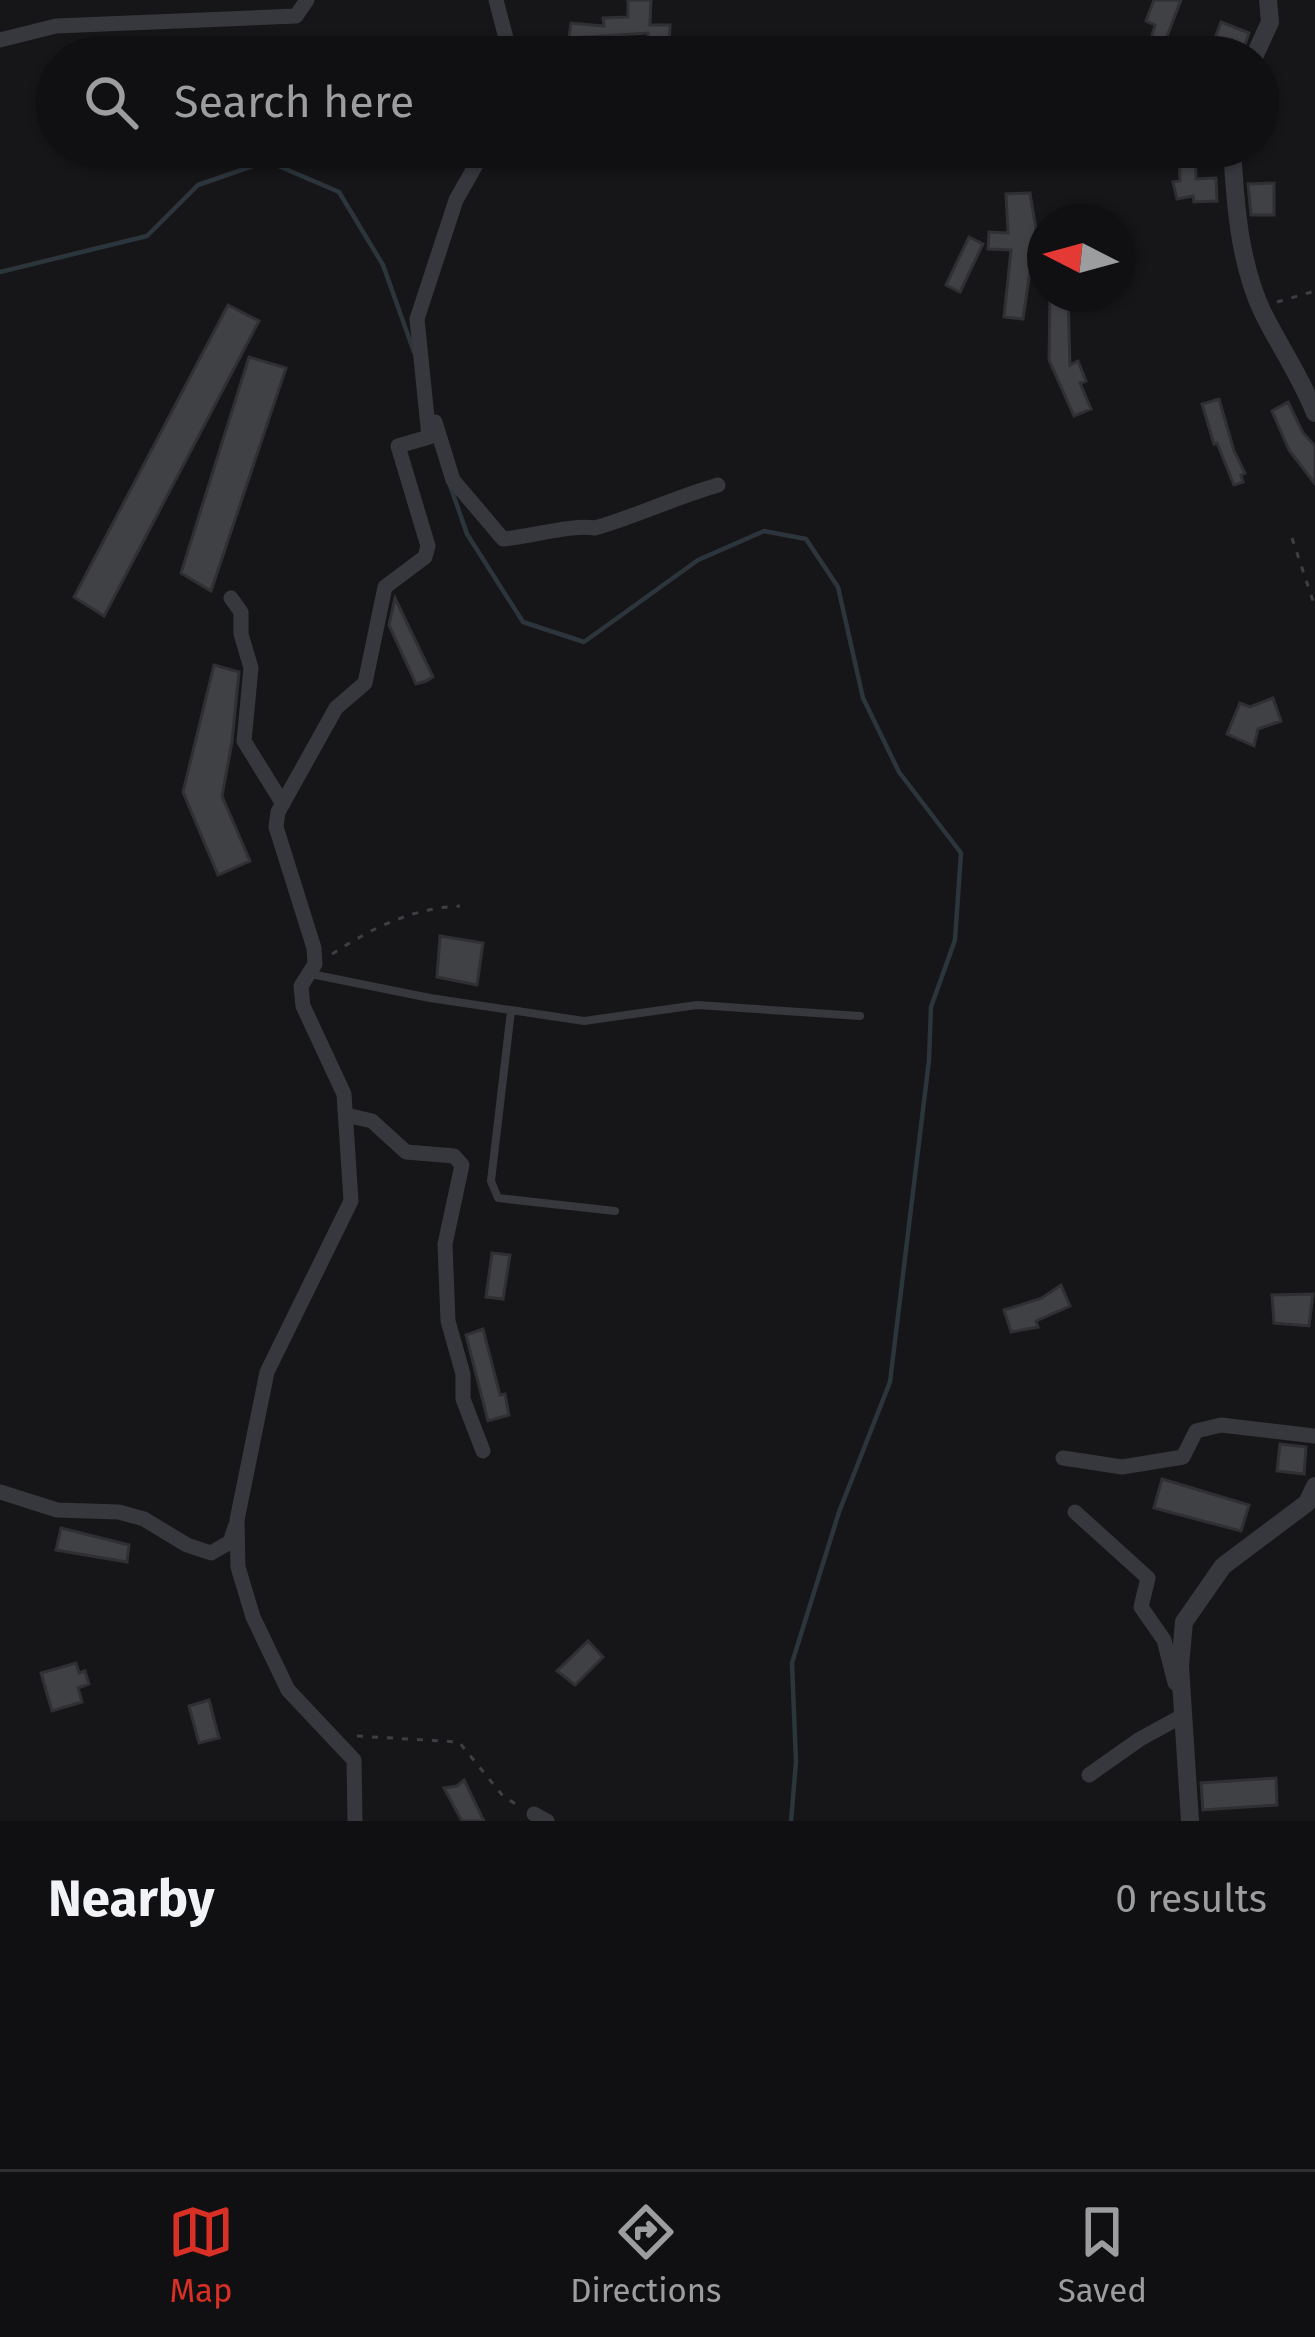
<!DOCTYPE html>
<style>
:root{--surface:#101012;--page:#1e1e20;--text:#f1f3f6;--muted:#9c9d9f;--line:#303032;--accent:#d93025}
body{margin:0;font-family:"Fira Sans",sans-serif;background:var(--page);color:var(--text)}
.compass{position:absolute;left:1027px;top:204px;width:108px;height:108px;border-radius:50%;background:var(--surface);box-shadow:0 3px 9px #0004;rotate:276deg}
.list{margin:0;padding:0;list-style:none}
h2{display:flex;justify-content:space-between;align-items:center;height:156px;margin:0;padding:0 48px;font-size:51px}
h2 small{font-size:39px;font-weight:400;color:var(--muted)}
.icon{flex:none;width:66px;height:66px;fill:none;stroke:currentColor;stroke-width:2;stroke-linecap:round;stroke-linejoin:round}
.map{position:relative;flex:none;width:1315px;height:1821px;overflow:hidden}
.search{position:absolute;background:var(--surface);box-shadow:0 3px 9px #0004;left:36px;right:36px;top:36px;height:132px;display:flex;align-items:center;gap:30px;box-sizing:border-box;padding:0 42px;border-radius:66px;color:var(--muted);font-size:45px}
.sheet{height:348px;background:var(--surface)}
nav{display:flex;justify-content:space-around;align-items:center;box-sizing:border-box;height:168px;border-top:3px solid var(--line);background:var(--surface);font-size:33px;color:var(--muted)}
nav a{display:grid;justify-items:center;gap:6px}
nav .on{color:var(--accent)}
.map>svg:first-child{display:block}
</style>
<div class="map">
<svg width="1315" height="1821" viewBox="0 0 1315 1821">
<rect width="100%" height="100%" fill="#161618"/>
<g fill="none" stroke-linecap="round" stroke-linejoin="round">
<path stroke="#2c353c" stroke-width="4.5" d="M0 272 147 236 198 185 267 161 339 192 383 265 414 352
M450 485 467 534 523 622 584 642 698 560 764 531 806 539 838 587 863 698 899 772 961 853 955 940 931 1007 929 1060 890 1382 839 1512 792 1663 796 1762 791 1821"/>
</g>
<path fill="#404145" stroke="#303034" stroke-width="3" d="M628 0H651L650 25H670L669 44H648V33L569 38 571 23 604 26 603 18 628 17Z
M1154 0H1181L1166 39 1171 40 1166 57H1146L1155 25 1146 21Z
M1221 22 1249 33 1241 57 1211 49Z
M1195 148 1196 179 1216 178 1217 201 1194 202 1193 196 1177 199 1173 182 1180 181 1179 149Z
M1274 183V215H1251L1248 184Z
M1030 193 1036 229 1023 319 1004 317 1011 250 988 249 989 232 1008 233 1006 194Z
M969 237 983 244 960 292 946 285Z
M1050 294H1068L1070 365 1078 361 1086 381 1080 383 1091 409 1074 416 1049 360Z
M228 305 259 321 104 616 74 597Z
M249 357 286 368 211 591 181 573Z
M1219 399 1234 451 1245 473 1241 475 1243 482 1234 485 1217 443 1214 444 1202 404Z
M1288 402 1303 433 1315 446V484L1289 450 1272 411Z
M395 598 433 677 426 681 416 684 389 625Z
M214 665 239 672 232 742 222 796 250 861 218 875 183 792Z
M1273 698 1281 721 1258 729 1254 746 1227 734 1240 703 1250 707Z
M440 936 483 943 477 985 437 977Z
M492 1253 510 1255 503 1299 486 1297Z
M1061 1285 1070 1306 1036 1321 1038 1327 1011 1332 1004 1310 1042 1298Z
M1313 1294 1309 1326 1274 1323 1272 1295Z
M483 1329 500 1395 505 1394 509 1415 488 1421 466 1335Z
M1280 1444 1306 1447 1304 1474 1277 1471Z
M1162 1479 1249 1505 1241 1531 1154 1508Z
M61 1528 129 1545 127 1562 56 1550Z
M588 1641 603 1657 575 1685 557 1671Z
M76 1663 79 1673 85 1671 89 1684 78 1688 82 1702 52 1711 41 1673Z
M209 1700 219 1738 199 1743 189 1706Z
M1276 1778 1277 1805 1203 1810 1201 1783Z
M464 1780 484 1821H462L444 1788 457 1786Z"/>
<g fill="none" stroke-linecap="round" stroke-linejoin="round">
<path stroke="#3d3f44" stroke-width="3" stroke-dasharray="6 9" stroke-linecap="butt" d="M1277 302 1315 291
M1292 538 1315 607
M332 954C374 927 410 909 460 906
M357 1736 459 1742 503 1796 522 1808"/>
<path stroke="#37383d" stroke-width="8" d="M311 974 430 998 584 1021 697 1005 860 1016
M511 1011 491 1181 498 1198 615 1211"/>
<path stroke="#37383d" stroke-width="15" d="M496 0 511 57
M0 40 56 26 296 16 307 0
M435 422 453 480 503 539C529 537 573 524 595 528 637 516 676 497 718 485
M231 598 241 612V634L251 668 244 741 283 804
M346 1115 372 1121 406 1152 454 1156 462 1165 445 1244 448 1321 463 1374V1399L483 1451
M1063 1458 1122 1467 1183 1457 1196 1431 1221 1425 1315 1436
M0 1492 57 1510 119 1512 144 1519 187 1545 211 1553 230 1542 235 1527
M1075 1512 1148 1578 1141 1607 1164 1640 1175 1683
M1089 1775 1140 1739 1184 1715 1182 1707
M534 1814 547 1821
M355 1821 354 1760 288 1690 253 1617 238 1567 237 1520 267 1372 351 1201 344 1094 303 1006 301 986 315 964 314 948 276 827 278 812 336 708 365 683 385 587 425 557 428 546 398 446 429 437 417 319 456 200 486 147"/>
<path stroke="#37383d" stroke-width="18" d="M1254 57 1270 22 1268 0
M1232 147C1235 201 1239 263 1263 313 1280 347 1301 377 1315 413
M1190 1821 1180 1666 1184 1622 1223 1566 1307 1503 1315 1486"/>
</g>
</svg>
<svg class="compass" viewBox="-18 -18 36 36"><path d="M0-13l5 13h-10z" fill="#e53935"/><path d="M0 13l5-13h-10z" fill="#9c9d9f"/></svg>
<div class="search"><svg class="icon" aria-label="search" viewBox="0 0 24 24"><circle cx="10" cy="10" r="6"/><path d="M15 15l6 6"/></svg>Search here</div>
</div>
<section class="sheet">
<h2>Nearby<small>0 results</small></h2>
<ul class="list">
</ul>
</section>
<nav>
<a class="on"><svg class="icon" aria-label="map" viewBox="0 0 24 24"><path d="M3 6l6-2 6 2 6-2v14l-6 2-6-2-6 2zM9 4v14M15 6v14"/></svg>Map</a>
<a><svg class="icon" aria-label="directions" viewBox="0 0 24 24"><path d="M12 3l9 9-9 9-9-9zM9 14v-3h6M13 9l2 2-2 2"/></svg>Directions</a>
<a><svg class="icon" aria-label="saved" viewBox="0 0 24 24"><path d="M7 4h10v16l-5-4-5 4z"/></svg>Saved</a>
</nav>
